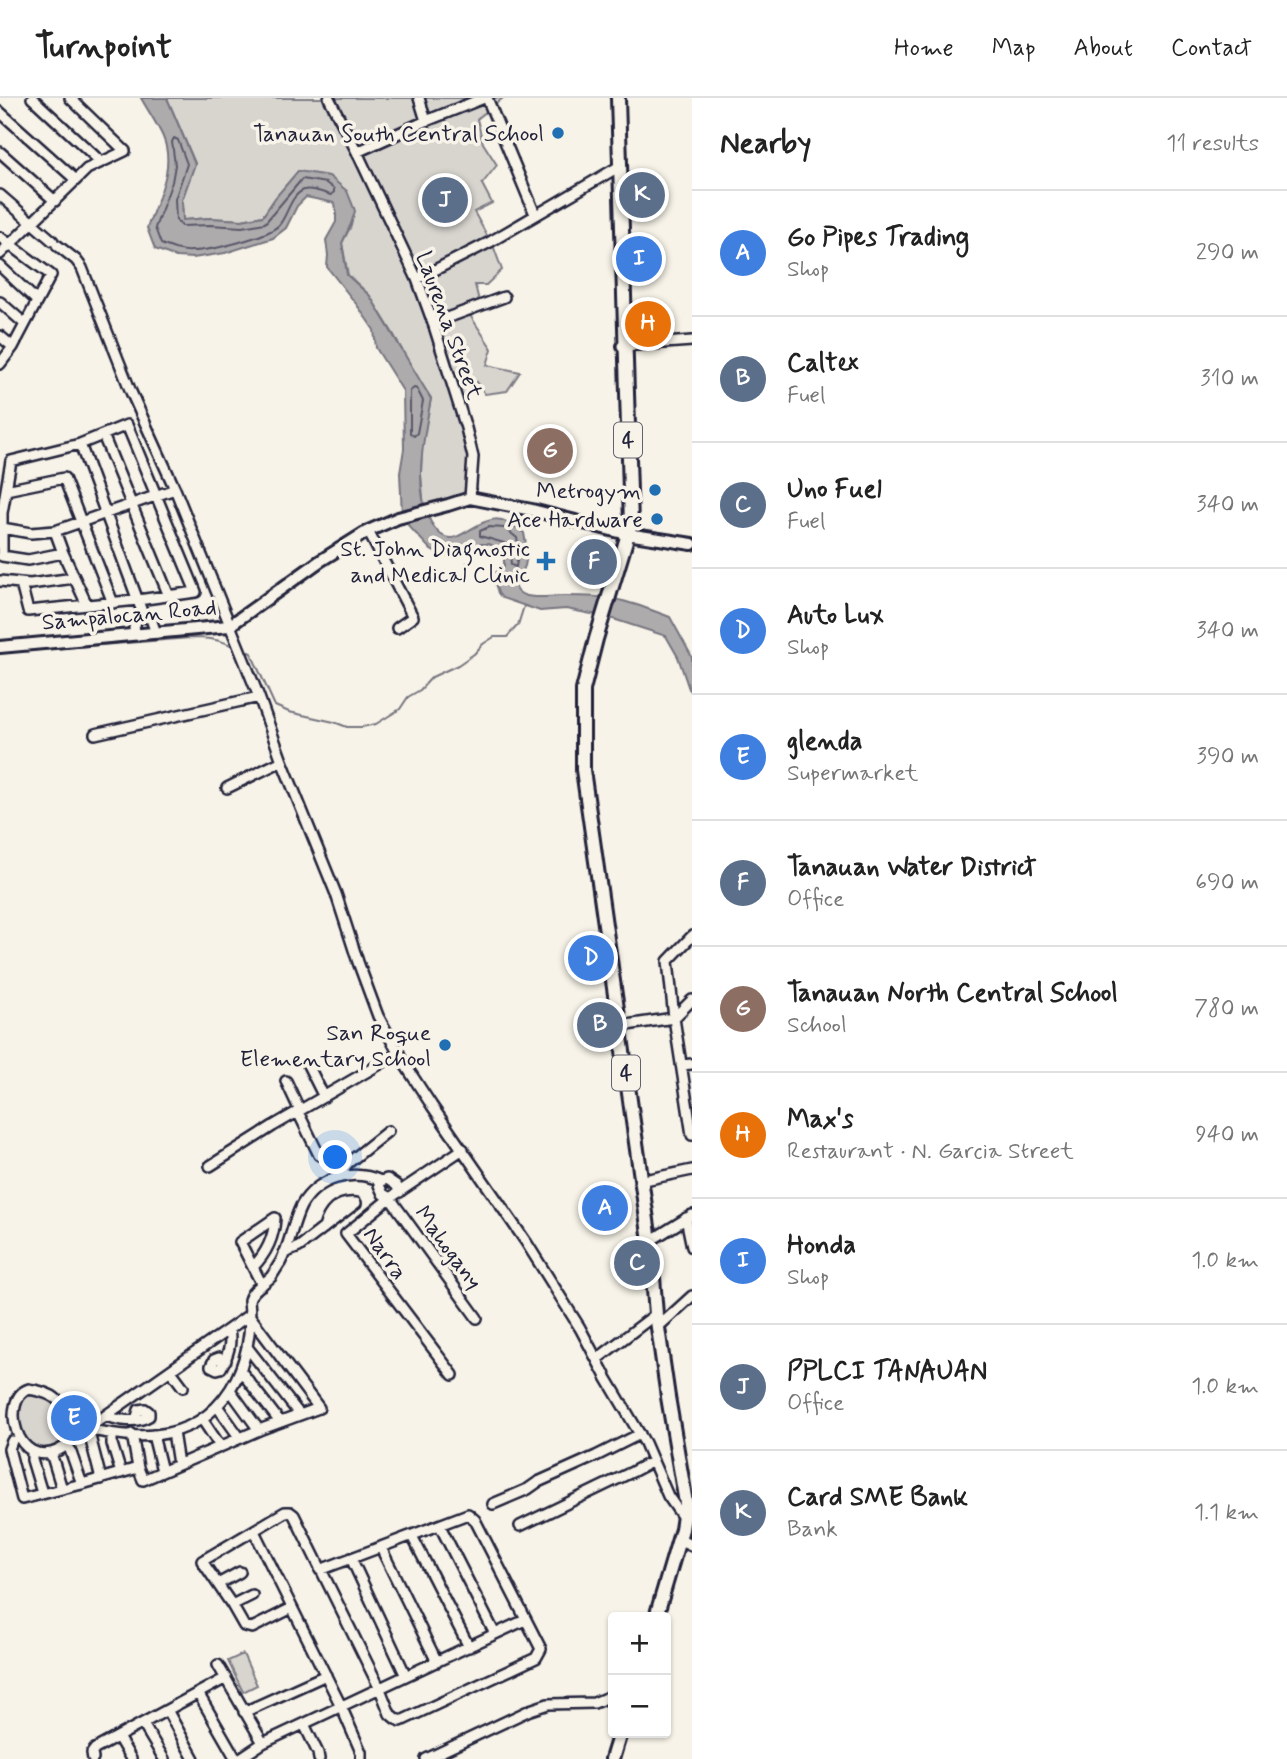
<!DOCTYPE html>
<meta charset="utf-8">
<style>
:root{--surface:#fff;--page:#f6f6f6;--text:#222;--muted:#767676;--line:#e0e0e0;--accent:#b45309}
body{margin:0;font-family:Mynerve,sans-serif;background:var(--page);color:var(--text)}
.controls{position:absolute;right:21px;bottom:21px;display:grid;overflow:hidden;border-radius:7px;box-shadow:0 2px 5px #0004}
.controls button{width:63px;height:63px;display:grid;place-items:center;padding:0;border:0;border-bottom:2px solid var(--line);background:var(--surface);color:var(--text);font:35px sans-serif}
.you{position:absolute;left:336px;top:1060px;width:24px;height:24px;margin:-18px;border:5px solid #fff;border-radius:50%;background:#1a73e8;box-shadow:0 0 0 10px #1a73e833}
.badge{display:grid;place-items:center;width:46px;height:46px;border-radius:50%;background:var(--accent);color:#fff;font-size:23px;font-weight:700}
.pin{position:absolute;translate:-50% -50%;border:4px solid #fff;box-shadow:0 2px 7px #0006}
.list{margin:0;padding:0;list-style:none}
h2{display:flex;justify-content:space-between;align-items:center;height:91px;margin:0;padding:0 28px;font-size:30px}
h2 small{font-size:23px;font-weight:400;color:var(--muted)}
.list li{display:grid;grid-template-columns:46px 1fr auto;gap:21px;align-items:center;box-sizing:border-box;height:126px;padding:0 28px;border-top:2px solid var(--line)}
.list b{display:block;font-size:26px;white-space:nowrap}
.list p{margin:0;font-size:23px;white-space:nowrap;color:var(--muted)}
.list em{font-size:23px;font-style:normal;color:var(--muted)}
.map{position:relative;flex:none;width:692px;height:1661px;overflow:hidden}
header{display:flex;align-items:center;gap:42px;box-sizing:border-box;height:98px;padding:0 35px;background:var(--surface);border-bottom:2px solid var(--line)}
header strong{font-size:33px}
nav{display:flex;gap:38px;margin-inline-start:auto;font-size:24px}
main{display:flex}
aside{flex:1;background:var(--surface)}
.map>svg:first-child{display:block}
</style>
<header>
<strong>Turnpoint</strong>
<nav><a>Home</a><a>Map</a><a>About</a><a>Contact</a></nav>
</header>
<main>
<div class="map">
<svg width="692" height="1661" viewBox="0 0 692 1661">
<rect width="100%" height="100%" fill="#f7f3e8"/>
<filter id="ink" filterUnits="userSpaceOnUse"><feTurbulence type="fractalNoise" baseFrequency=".0143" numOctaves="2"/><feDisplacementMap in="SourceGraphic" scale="14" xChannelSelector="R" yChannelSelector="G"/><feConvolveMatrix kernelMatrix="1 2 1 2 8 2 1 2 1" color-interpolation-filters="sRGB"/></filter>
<g filter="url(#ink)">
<path fill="#d8d5cf" stroke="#7d7c85" stroke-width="2" d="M167 0H503L477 21 483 45 497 67 482 86 492 105 474 114 494 150 502 172 486 187H475L480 207 464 208 492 251 487 267 520 274 507 293 485 296 477 284 459 307 473 359 470 400 424 410 421 376 422 347 431 300 414 275 394 237 369 197 348 177 342 145 351 128 354 110 298 73 276 99 263 118 242 122 209 120 183 122 182 102 195 65Z
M25 1295C34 1296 43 1297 51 1302 69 1314 76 1339 53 1349 21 1362 0 1308 25 1295Z
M243 1556 257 1587 243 1594 228 1563Z"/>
<path fill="#aeabad" stroke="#76747f" stroke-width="2" d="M141 0H167L195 66 182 102 183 122 210 120 242 122 263 118 275 100 298 73 329 78 347 93 355 113 351 126 342 145 347 177 370 198 431 301C424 337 411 397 434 429 438 435 443 440 451 440 457 440 462 436 466 434 493 418 499 416 524 435 526 446 528 457 525 468 522 476 512 484 517 492 524 503 551 498 564 498 583 498 604 498 623 503 639 507 654 513 670 519L692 559V594L689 591 678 559 666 538 607 519 566 511 540 513 502 500 498 495 495 485V475L504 468V457L499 450 488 446H480L454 458H442L431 452 406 425 402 417 400 375 404 351 403 293 376 250 374 232 357 207 327 169 328 157 326 142 336 124V112L335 105 306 99 297 108 286 130 273 140 225 155 193 160 176 159 155 151 147 130C157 101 176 70 163 39 157 25 148 13 141 0Z"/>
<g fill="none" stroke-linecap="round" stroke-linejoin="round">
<path stroke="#5a5969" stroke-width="2" d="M174 40 178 42 187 66 175 101 176 122 182 128 210 127 242 129 265 125 302 81 326 85 334 91V94L331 97C324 95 311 90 304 92 290 97 288 117 279 127 268 139 210 153 192 153 181 154 171 150 161 146L155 130 172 84 175 67 172 44Z
M414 290 417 291 423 303 417 335 414 338 410 335V293Z
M489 429 505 430 517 440 519 450 516 469 511 467 510 455 504 445 480 438V433Z"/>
<path stroke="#76747f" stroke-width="2" d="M243 552 251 555 275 608 289 614 334 624 347 629H362L376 626 400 611 408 599 420 592 432 579 458 567 474 556 483 546 494 539H507L518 527 524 508
M0 555 190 540C206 540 220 541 235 549"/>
<defs>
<path id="minor" d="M32 0 101 64
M329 0 357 54 417 181 433 225 466 330 473 359 470 400
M419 0 426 23
M487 0 535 116
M0 14 76 82
M0 54 55 103
M357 54 426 23 484 0
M0 97 53 143
M0 139 51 177 13 249 0 266
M57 147 76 162 82 170 131 294 175 391 259 599 282 663 336 796 358 864 378 918 404 965 432 1008 526 1144 580 1230 606 1279 645 1345 668 1398 684 1421
M0 156 87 71 125 53 70 0
M0 168 37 203
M417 181 490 144 620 68
M0 204 25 226
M433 225 504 199
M0 238 13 249
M622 248 692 243
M103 337 169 498
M80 346 144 519
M6 392 64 380 113 505
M2 430 31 435 55 433 175 391
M55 433 63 455 87 507
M368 433 413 519 397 530
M0 483 30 486 74 480
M21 486 28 513 138 502 196 494 127 327 80 346 11 363 2 415V458L28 462 63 455
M137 537 134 530 137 520 144 519 151 521 156 535
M95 636 259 599
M227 690 282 663
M692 838 668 863 674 920 692 1037
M620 928 674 920 692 902
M308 967 324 999
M681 967 692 966
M286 983 300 1013
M298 1014 319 1057
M210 1068 273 1028 399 955
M337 1079 348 1065 388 1033
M640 1083 692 1072
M400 1094 396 1087 387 1081 381 1083 379 1087 383 1096 390 1100 477 1220
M686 1120 692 1149
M324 1130C328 1114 338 1103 356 1105
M650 1143 692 1117
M284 1155 299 1149 356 1105
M253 1169C267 1155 274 1140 275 1120
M262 1187 240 1144 275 1120
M658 1229 692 1198
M247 1249 300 1317
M597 1261 656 1216
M226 1262 219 1260 214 1262 211 1268 217 1271 221 1270C228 1257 232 1246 229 1232
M240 1272 280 1324
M171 1273 183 1289
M453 1277 346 1136 390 1100 463 1051
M29 1291C38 1293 47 1294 55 1300 72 1313 85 1339 59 1352 15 1373 0 1300 29 1291Z
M230 1292 259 1332
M217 1308 240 1340
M105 1318C119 1322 136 1326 149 1318V1314L145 1311 139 1312 136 1322
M202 1321 220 1348
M75 1330C101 1333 128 1340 155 1337 224 1330 256 1266 249 1202 252 1191 263 1187 271 1179 274 1175 277 1169 280 1165 290 1147 292 1126 301 1108 317 1080 352 1070 381 1083
M173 1334 178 1366
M112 1336V1346L121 1375
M153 1337 162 1373
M12 1343 9 1351 22 1401 82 1386 138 1370
M68 1346 82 1386
M32 1355V1362L42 1395
M51 1355 62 1391
M101 1381 88 1331 105 1318 249 1217 319 1310 259 1332 143 1382 138 1370 132 1336
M493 1406 528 1391 538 1384 596 1358 640 1336
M440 1428 495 1536
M520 1428 632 1374 653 1363
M254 1433 341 1608 361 1654V1661
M412 1438 469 1549
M381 1450 437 1564
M351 1460 406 1578
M218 1486 240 1474
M232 1507 252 1497
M292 1510 252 1530 244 1528 232 1507 202 1463 285 1414H290L294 1417 380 1591 390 1616 396 1621 401 1623 536 1560 541 1551 475 1422 468 1416 320 1472
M218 1567 263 1645
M198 1595 236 1661
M167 1612 194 1661
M244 1614 326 1577
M143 1626 164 1661
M304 1626 318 1655 319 1661
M118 1639 131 1661
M93 1661 92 1655 95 1651 226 1580
M239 1661 263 1645 525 1522
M426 1661 530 1612 548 1606 594 1605 613 1597"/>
<path id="major" d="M0 549 229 528 320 463 368 433 398 420 448 407 470 400 532 412 627 436 692 446
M679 1441 692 1447"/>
<path id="highway" d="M618 0 631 426 596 541 583 592V672L650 1143 656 1216 668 1299 686 1405 682 1431 656 1519
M612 1661 620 1635"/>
</defs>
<use href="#minor" stroke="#22223b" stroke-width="14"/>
<use href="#major" stroke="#22223b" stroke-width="16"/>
<use href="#highway" stroke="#22223b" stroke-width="18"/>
<use href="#minor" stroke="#f7f3e8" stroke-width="9"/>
<use href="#major" stroke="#f7f3e8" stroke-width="10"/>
<use href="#highway" stroke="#f7f3e8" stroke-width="12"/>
</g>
</g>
<g fill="#1f6fb2" stroke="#f7f3e8" stroke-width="2.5">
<circle cx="558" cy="35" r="7"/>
<circle cx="655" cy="392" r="7"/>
<circle cx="657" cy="421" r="7"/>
<path d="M542.5 452.5h7v7h7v7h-7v7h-7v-7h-7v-7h7z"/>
<circle cx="445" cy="947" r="7"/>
</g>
<g text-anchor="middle" stroke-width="7" stroke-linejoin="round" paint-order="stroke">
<g fill="#f7f3e8" stroke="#62616f" stroke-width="2">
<rect x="614" y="324.5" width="28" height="35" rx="5"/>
<rect x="612" y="957.5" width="28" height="35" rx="5"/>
</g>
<g font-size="21" font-weight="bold" fill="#22223b">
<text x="628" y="349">4</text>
<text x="626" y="982">4</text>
</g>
<g font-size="23" fill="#22223b" stroke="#f7f3e8" text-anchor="end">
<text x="544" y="43">Tanauan South Central School</text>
<text x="641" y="400">Metrogym</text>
<text x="643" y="429">Ace Hardware</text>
<text x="530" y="458">St. John Diagnostic<tspan x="530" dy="26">and Medical Clinic</tspan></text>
<text x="431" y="942">San Roque<tspan x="431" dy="26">Elementary School</tspan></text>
</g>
<g font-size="23" fill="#22223b" stroke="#f7f3e8">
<text transform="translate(450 227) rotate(70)" y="8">Laurena Street</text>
<text transform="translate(129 516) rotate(-5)" y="8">Sampalocan Road</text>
<text transform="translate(449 1149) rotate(54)" y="8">Mahogany</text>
<text transform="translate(386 1155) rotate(55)" y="8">Narra</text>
</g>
</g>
</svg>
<div class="controls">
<button>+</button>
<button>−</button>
</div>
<div class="you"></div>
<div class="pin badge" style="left:605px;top:1110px;background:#3f7fe0">A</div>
<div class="pin badge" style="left:600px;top:927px;background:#5c6f8a">B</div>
<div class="pin badge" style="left:637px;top:1165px;background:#5c6f8a">C</div>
<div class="pin badge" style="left:591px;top:860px;background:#3f7fe0">D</div>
<div class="pin badge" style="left:74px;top:1320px;background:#3f7fe0">E</div>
<div class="pin badge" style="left:594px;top:464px;background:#5c6f8a">F</div>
<div class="pin badge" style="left:550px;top:353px;background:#8d6e63">G</div>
<div class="pin badge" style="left:648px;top:226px;background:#e8710a">H</div>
<div class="pin badge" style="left:639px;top:161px;background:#3f7fe0">I</div>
<div class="pin badge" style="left:445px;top:102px;background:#5c6f8a">J</div>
<div class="pin badge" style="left:642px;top:97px;background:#5c6f8a">K</div>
</div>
<aside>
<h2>Nearby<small>11 results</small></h2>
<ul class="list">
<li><span class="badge" style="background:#3f7fe0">A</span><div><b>Go Pipes Trading</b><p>Shop</p></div><em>290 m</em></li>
<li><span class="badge" style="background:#5c6f8a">B</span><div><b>Caltex</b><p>Fuel</p></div><em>310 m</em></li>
<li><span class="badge" style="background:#5c6f8a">C</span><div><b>Uno Fuel</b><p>Fuel</p></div><em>340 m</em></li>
<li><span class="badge" style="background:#3f7fe0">D</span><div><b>Auto Lux</b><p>Shop</p></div><em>340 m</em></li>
<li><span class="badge" style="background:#3f7fe0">E</span><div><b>glenda</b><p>Supermarket</p></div><em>390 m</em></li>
<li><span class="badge" style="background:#5c6f8a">F</span><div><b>Tanauan Water District</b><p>Office</p></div><em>690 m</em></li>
<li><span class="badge" style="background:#8d6e63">G</span><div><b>Tanauan North Central School</b><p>School</p></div><em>780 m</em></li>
<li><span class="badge" style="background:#e8710a">H</span><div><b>Max's</b><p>Restaurant · N. Garcia Street</p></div><em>940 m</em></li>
<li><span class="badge" style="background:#3f7fe0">I</span><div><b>Honda</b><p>Shop</p></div><em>1.0 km</em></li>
<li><span class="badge" style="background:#5c6f8a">J</span><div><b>PPLCI TANAUAN</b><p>Office</p></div><em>1.0 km</em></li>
<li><span class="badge" style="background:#5c6f8a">K</span><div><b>Card SME Bank</b><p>Bank</p></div><em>1.1 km</em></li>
</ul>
</aside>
</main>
